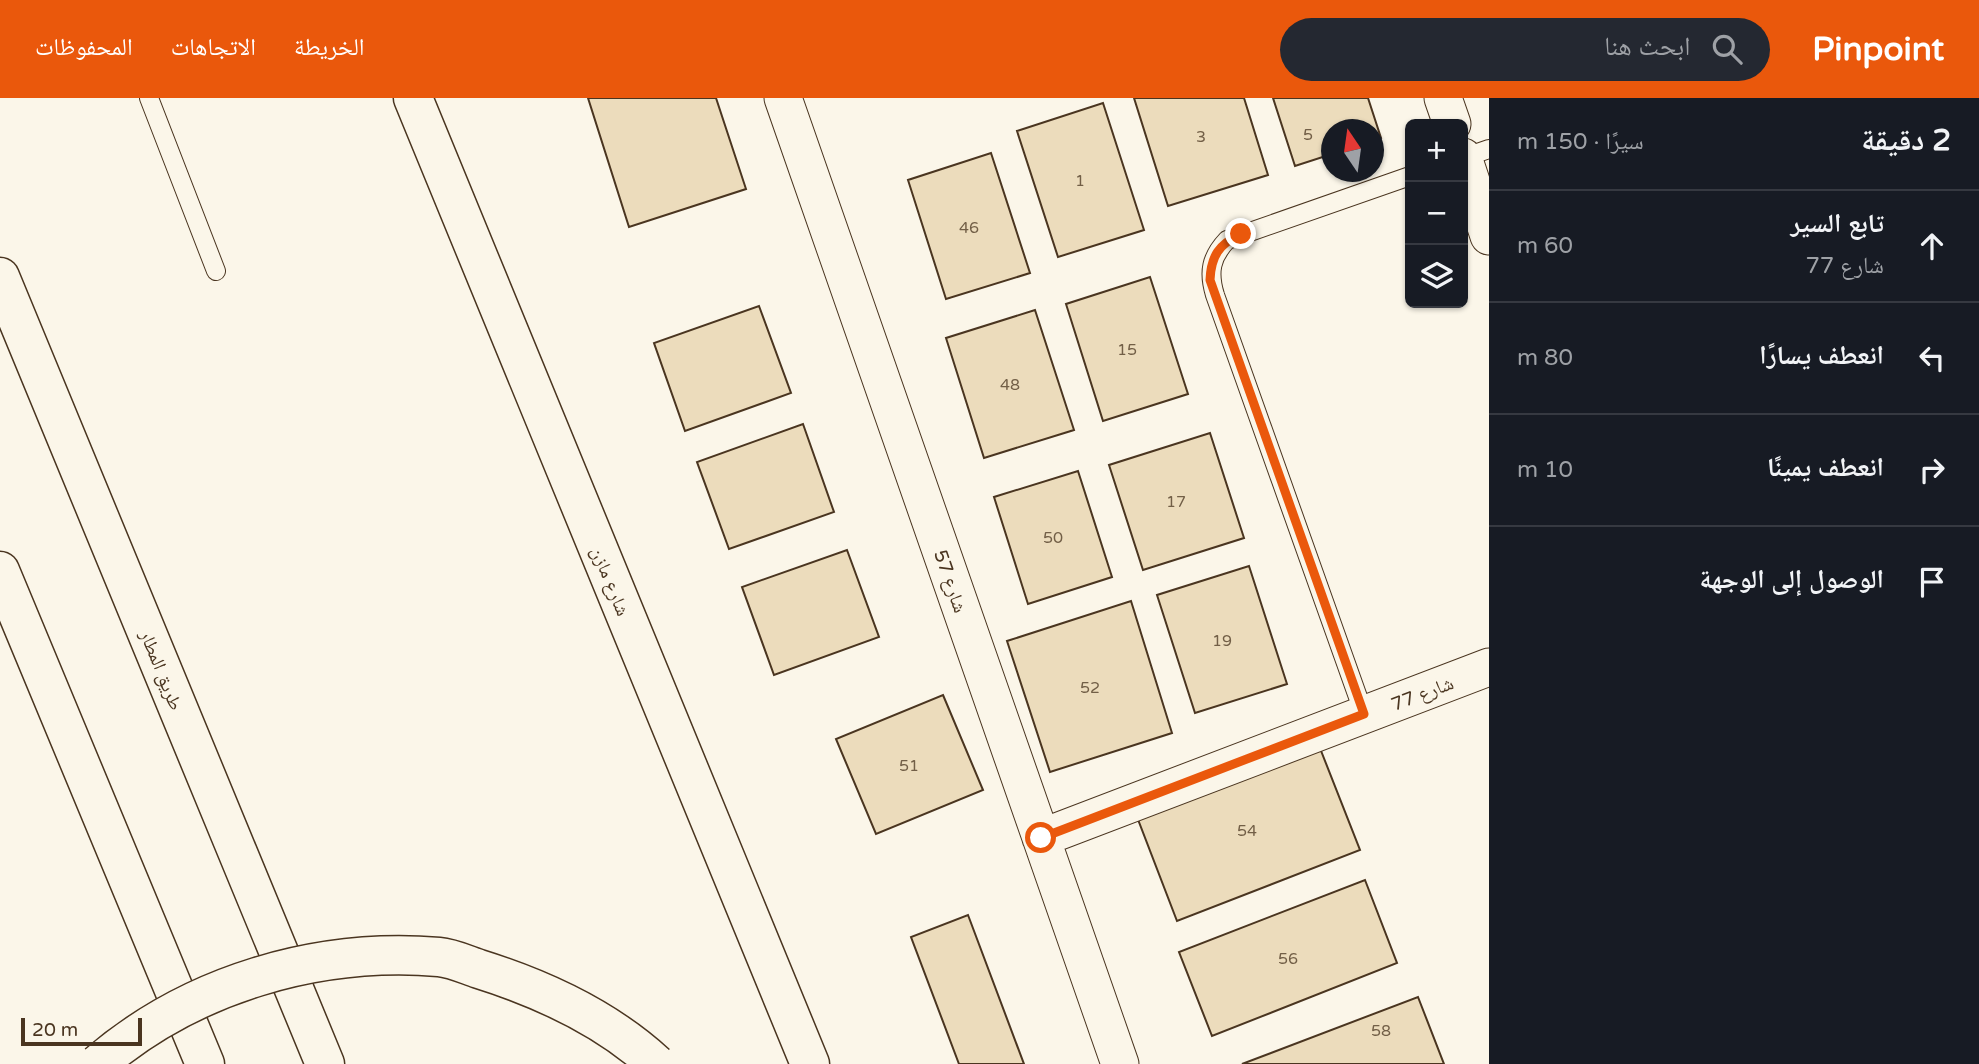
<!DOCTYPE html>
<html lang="ar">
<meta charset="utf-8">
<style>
:root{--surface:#171b24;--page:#242831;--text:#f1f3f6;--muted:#9ea1a6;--line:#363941;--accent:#ea580c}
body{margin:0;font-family:"Varela Round","Noto Naskh Arabic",sans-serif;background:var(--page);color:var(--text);direction:rtl}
.controls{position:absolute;right:21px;top:21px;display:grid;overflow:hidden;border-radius:10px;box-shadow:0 2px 5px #0004}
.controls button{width:63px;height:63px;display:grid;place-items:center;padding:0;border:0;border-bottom:2px solid var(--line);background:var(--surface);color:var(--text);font:35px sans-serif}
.compass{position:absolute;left:1321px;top:21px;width:63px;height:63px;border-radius:50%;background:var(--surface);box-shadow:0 2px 5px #0004;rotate:347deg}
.scale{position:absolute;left:21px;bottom:18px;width:121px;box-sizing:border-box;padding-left:7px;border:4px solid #4a3520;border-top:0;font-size:19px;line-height:24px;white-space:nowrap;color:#4a3520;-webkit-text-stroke:5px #fbf6e9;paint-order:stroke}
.stop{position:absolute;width:21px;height:21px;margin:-16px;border:5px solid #ea580c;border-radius:50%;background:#fff}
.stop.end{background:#ea580c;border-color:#fff;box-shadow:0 2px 7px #0008}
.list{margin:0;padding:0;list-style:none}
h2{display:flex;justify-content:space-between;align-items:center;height:91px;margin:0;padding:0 28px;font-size:30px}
h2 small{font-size:23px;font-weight:400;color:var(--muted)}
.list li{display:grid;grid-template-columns:46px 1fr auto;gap:21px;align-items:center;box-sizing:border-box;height:112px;padding:0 28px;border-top:2px solid var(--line)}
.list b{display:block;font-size:26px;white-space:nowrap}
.list p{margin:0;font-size:23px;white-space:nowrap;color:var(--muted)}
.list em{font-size:23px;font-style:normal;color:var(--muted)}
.icon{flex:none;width:38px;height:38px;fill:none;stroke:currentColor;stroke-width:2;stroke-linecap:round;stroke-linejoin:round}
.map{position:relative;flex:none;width:1489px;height:966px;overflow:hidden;direction:ltr}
header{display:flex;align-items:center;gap:42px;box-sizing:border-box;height:98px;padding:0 35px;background:var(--accent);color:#fff}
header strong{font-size:33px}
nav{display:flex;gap:38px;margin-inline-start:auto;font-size:24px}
.search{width:490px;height:63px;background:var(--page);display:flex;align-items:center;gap:18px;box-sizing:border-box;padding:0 24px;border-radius:38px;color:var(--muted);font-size:26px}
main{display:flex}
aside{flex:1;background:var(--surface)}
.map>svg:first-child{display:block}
</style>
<header>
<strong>Pinpoint</strong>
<div class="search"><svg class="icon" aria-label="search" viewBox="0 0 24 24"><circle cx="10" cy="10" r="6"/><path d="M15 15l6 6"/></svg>ابحث هنا</div>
<nav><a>الخريطة</a><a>الاتجاهات</a><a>المحفوظات</a></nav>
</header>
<main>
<aside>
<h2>2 دقيقة<small>سيرًا · 150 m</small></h2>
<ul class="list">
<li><svg class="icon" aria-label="ahead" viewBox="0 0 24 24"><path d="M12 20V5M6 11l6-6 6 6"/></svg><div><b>تابع السير</b><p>شارع 77</p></div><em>60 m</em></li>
<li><svg class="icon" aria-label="left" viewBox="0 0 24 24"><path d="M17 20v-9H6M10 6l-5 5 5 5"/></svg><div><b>انعطف يسارًا</b></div><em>80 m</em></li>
<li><svg class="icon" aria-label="right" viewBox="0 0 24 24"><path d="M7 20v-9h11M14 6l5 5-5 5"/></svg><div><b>انعطف يمينًا</b></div><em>10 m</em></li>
<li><svg class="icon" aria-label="arrive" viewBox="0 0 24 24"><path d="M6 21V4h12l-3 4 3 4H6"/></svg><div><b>الوصول إلى الوجهة</b></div></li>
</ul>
</aside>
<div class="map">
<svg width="1489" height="966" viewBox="0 0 1489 966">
<rect width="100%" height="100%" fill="#fbf6e9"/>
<path fill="#ecdcbc" stroke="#4a3520" stroke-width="2" d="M588 0H716L746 91 629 129Z
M1134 0H1244L1268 77 1168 108Z
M1273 0H1368L1381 40 1374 43V32H1332V56L1295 68Z
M1103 5 1144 132 1058 159 1017 33Z
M991 55 1030 175 946 201 908 82Z
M1150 179 1188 296 1103 323 1066 206Z
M759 208 791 295 685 333 654 245Z
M1035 212 1074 332 984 360 946 240Z
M803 326 834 414 729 451 697 364Z
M1210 335 1244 440 1143 472 1109 367Z
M1078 373 1112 479 1028 506 994 399Z
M847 452 879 539 774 577 742 489Z
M1249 468 1287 586 1195 615 1157 497Z
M1131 503 1172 635 1050 674 1007 543Z
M943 597 983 692 876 736 836 641Z
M1316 640 1360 752 1177 823 1134 711Z
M1365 782 1397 865 1212 938 1179 854Z
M968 817 1024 966H959L911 839Z
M1418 899 1444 966H1242Z"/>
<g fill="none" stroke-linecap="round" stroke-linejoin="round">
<defs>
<path id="lane" d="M149 0 216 173
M1463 60 1489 51
M1364 616 1215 197C1208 174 1211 159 1227 142L1410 78"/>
<path id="street" d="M783 0 1120 966
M1443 0 1452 26
M1463 59 1489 138
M1041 740 1489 569"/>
<path id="primary" d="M413 0 810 966"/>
<path id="highway" d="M0 179 325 966
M0 473 205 966"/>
</defs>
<use href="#lane" stroke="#4a3520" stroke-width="20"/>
<use href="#street" stroke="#4a3520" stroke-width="39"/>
<use href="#primary" stroke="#4a3520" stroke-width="41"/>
<use href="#highway" stroke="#4a3520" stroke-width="41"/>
<use href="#lane" stroke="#fbf6e9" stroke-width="18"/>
<use href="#street" stroke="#fbf6e9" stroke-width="37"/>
<use href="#primary" stroke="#fbf6e9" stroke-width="38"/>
<use href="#highway" stroke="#fbf6e9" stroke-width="38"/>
<defs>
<path id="primary-bridge" d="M98 966C191 886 317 849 439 859 452 860 467 867 479 871 543 891 606 920 656 966"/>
</defs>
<use href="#primary-bridge" stroke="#4a3520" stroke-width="41" stroke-linecap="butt"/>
<use href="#primary-bridge" stroke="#fbf6e9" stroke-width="38"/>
</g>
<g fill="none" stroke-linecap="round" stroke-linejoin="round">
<path stroke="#ea580c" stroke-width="9" d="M1041 740 1364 616 1210 182C1211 158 1219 146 1241 136"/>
</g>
<g text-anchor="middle" stroke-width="5" stroke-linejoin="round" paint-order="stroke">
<g font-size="16" fill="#725f47">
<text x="1308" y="42">5</text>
<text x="1201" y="44">3</text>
<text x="1080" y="88">1</text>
<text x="969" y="135">46</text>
<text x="1127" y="257">15</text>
<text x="1010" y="292">48</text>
<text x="1176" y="409">17</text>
<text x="1053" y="445">50</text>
<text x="1222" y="548">19</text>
<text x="1090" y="595">52</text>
<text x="909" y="673">51</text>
<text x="1247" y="738">54</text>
<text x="1288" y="866">56</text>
<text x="1381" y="938">58</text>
</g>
<g font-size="19" fill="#4a3520" stroke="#fbf6e9">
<text transform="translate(611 483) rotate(68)" y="7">شارع مازن</text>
<text transform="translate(951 483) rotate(71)" y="7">شارع 57</text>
<text transform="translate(162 572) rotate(68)" y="7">طريق المطار</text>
<text transform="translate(1422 595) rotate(-21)" y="7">شارع 77</text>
</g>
</g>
</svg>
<div class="controls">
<button>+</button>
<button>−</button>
<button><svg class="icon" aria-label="layers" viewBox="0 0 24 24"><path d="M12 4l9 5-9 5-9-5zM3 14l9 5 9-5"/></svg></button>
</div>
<svg class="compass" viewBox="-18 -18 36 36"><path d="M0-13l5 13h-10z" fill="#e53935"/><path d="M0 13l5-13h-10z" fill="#9ea1a6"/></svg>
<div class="scale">20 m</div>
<div class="stop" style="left:1041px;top:740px"></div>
<div class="stop end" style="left:1241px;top:136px"></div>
</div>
</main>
